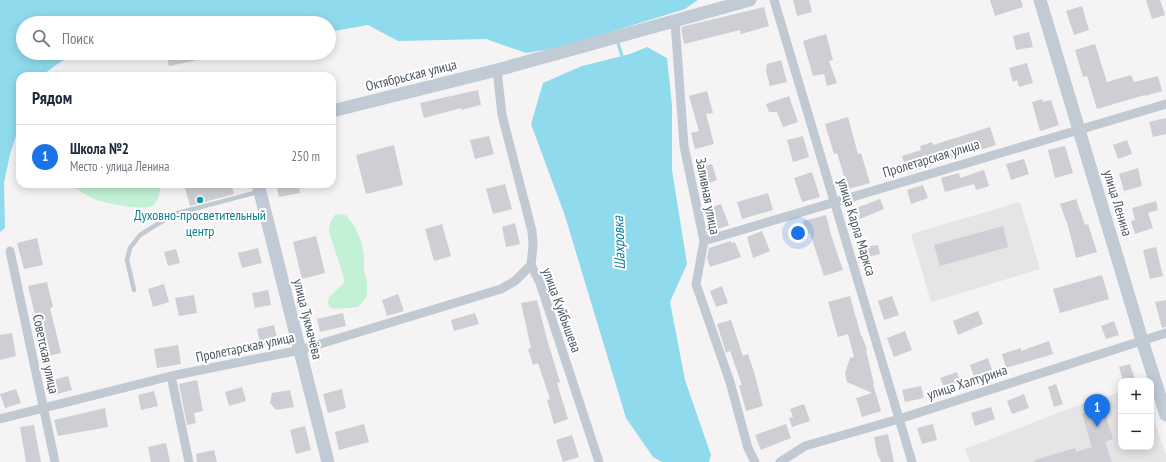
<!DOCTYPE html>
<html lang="ru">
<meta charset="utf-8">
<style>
:root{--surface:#fff;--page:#f2f2f3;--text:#1f2937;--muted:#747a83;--line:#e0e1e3;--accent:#1a73e8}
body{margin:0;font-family:"PT Sans Narrow",sans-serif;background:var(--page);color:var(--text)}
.controls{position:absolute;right:12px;bottom:12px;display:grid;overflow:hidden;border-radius:8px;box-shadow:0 2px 10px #0003}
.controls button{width:36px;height:36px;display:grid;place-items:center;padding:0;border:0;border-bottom:1px solid var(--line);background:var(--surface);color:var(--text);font:20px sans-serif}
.you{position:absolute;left:798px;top:233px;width:14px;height:14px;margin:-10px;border:3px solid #fff;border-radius:50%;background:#1a73e8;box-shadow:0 0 0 6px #1a73e833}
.badge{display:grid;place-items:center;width:26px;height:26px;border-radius:50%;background:var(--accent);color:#fff;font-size:13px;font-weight:700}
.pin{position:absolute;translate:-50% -33px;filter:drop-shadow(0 1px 2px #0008)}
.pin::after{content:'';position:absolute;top:21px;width:14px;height:12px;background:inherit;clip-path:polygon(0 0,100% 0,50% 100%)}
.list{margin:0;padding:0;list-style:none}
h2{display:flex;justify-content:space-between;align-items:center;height:52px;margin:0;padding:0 16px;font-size:17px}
h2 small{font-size:13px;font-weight:400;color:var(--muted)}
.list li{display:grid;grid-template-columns:26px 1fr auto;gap:12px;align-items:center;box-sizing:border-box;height:64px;padding:0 16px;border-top:1px solid var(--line)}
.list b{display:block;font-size:15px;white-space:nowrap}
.list p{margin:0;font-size:13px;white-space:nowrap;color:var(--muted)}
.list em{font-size:13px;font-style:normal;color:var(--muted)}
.icon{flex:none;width:22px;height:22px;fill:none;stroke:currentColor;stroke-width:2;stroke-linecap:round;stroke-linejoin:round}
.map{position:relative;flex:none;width:1166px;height:462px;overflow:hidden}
.search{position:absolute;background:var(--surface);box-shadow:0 2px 10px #0003;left:16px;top:16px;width:320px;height:44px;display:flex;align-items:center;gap:10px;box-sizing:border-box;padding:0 14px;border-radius:22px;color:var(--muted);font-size:15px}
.panel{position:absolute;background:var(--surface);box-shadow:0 2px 10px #0003;left:16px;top:72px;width:320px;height:116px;border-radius:12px}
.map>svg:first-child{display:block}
</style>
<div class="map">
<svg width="1166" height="462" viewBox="0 0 1166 462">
<rect width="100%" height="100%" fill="#f5f3f3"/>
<path fill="#e6e4e5" d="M1020 202 1040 269 931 302 911 234Z
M1121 392V447H1151V411L1166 455V462H970L965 449 1068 409Z"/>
<path fill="#c3f1d5" d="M73 184H161C160 191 159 202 152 206 143 211 106 203 96 200 87 196 79 191 73 184Z
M336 214 346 215 355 227 361 241 364 256V271L367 281V296L358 307 333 309 329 306 328 302 329 297 344 283V278L329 232C329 225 331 219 336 214Z"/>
<path fill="#90daee" d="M0 0H698L685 9 562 47 526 53 486 39 398 41 368 25 329 32V23H23V53H84C68 56 54 65 42 76H20V124L10 154 4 183 5 228 0 232Z
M647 47 667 58 672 105V170L687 264 670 302 685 380 711 455 709 462H662L653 457 626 418 565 216 531 124 543 83 582 66 630 54Z"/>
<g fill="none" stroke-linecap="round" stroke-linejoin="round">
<path stroke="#90daee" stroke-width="3" d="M617 40 622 56V59"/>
</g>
<path fill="#cdcfd5" d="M793 0H809L812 12 797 16Z
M990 0H1021L1023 7 995 16Z
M1146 0H1160L1165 15 1152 19Z
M1082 6 1089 30 1074 35 1066 11Z
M764 7 769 26 741 34 740 30 684 44 681 27Z
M1029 32 1033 47 1016 50 1013 36Z
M826 34 833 60 829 61 837 83 827 86 824 74 813 76 803 41Z
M1095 44 1107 82 1131 75 1134 82 1158 76 1162 91 1145 96V95L1097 109 1087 76 1083 77 1075 50Z
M181 53H192L194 61 169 66 167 56Z
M781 60 787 82 770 86 766 71 767 64Z
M1027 63 1033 83 1019 87 1017 80 1013 82 1009 68Z
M478 90 481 105 461 110V108L424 118 420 103Z
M707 91 713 113 706 114 714 144 695 149 691 133 699 131 689 96Z
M789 96 798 122 783 127 777 112H769L766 104Z
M1042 99 1043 102 1051 100 1059 125 1040 131 1032 102Z
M848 117 858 154 861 153 870 183 848 189 837 153 834 154 825 124Z
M1166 118V134L1153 137 1149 122Z
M990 127 996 145 907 173 902 156 921 150 920 146 932 142 933 145Z
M489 136 494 154 475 159 470 140Z
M803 136 809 157 793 162 787 140Z
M1127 140 1132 154 1118 159 1113 145Z
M394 145 403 185 366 194 356 155Z
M1065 146 1073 173 1055 178 1048 150Z
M1024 159 1029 174 1011 180 1006 164Z
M712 164 717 180 702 186 696 169Z
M1138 168 1142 186 1124 191 1119 174Z
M984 170 989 186 976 190 974 184 945 192 941 178 959 173 960 178Z
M812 172 820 197 802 202 794 178Z
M184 184H231L234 194 190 206Z
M276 184H298L300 193 279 197Z
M505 184 512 209 493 214 486 189Z
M923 185 928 198 911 204 907 190Z
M768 193 773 210 742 219 737 202Z
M880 199 884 209 860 219 856 208Z
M1076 199 1085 225 1088 224 1097 252 1076 258 1068 226 1060 204Z
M1156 201 1158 210 1148 213 1153 228 1135 234 1131 221 1135 220 1132 208Z
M721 204 729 225 715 230 707 209Z
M826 215 831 235 843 270 824 276 810 233 806 234 803 221Z
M515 223 520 244 506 247 502 227Z
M442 224 451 256 434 261 425 229Z
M1003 226 1008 247 940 266 934 245Z
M762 231 770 251 753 258 747 237Z
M316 236 325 273 302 279 293 242Z
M37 238 43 265 24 269 17 243Z
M731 241V243L735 242 741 257 710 267 707 258 709 248Z
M878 245 880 254 867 257 865 247Z
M1156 247 1163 276 1150 279 1143 250Z
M258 248 262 263 242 268 238 253Z
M176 249 180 263 168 266 164 252Z
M1102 275 1109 299 1060 313 1053 289Z
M47 282 53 307 50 308 61 353 45 357 28 286Z
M164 284 169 302 153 307 148 289Z
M722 286 728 303 716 307 710 291Z
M268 290 271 305 255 308 252 293Z
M398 294 404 311 387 316 382 300Z
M194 295 197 313 179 316 175 298Z
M850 296 861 336H862L867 350H866L874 384H873L881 411 862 417 856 398 872 393 847 382 845 373 850 358 854 357 848 334 838 337 828 302Z
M892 296 899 315 884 320 878 301Z
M537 300 548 343 560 382 557 383 568 419 554 424 547 400 550 399 538 363 533 365 528 349 531 348 521 303Z
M1166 300V327L1162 328 1155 302Z
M978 311 983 324 958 335 953 321Z
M343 313 346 326 320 332 317 319Z
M475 313 479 324 454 331 451 320Z
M731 320 743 356 748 354 754 372 763 406 746 411 739 385H742L730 351 726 353 717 324Z
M1114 321 1119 335 1106 339 1101 326Z
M274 325 278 343 261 347 257 329Z
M905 331 912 350 894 357 887 338Z
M12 333 16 356 0 360V335Z
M1049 341 1053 354 1006 368 1002 354 1021 348V351Z
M178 345 181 364 157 368 154 349Z
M988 358 994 375 976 382 970 365Z
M1130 364 1135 380 1123 381 1119 367Z
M957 372 960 382 944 387 940 378Z
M68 376 72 390 54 395 50 381Z
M197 380 203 411 194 413 196 423 187 425 179 384Z
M1056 384 1063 404 1054 407 1048 387Z
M921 386 924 398 905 402 902 390Z
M242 387 246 401 229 406 225 392Z
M16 389 21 403 5 408 0 394Z
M342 389 346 408 328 413 323 394Z
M290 390 294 407 276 410 270 403 272 393Z
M154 391 158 406 141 410 138 395Z
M1024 394 1029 408 1012 414 1007 401Z
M804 404 810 421 792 427 789 418 793 417 790 409Z
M991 407 995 419 975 426 971 413Z
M1103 407 1113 439 1105 442 1112 462H1035V460L1075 448 1076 452 1092 447 1082 414Z
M105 408 108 427 58 436 54 420Z
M364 424 369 442 339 450 335 432Z
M786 424 791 438 761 450 755 435Z
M933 424 937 440 922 444 917 428Z
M34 425 41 462H26L20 427Z
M305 426 311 450 296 454 290 430Z
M888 434 894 462H881L877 453 874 437Z
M572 435 579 457 563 462 556 440Z
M166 443 170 462H151L148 447Z
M214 450 217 462H197L196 454Z"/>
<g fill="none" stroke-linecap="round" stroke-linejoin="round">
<path stroke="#c1cad2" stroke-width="4.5" d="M134 290 127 260 130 248 140 235 161 222 178 213 258 192"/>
<path stroke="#c1cad2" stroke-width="9" d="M774 0 912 462
M675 22 684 146 704 241 696 284 730 382 748 448 755 462
M497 70 502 115 532 231 533 246 531 265 540 283 599 462
M704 241 1166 104
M10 251 55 462
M171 376 189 462
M0 419 171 376 300 350 501 289 515 281 531 265
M780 462 805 446 899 419 1166 333"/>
<path stroke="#c1cbd6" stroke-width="13" d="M1040 0 1142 340 1166 415
M332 111 497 70 750 0
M258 184 328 462"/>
</g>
<circle fill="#0f9aa8" stroke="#fff" stroke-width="1.5" cx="200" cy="200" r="4"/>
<g text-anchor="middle" stroke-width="4" stroke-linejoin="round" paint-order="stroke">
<g font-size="14" fill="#4a5661" stroke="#fff">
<text transform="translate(411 75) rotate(-14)" y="5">Октябрьская улица</text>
<text transform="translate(931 158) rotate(-17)" y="5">Пролетарская улица</text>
<text transform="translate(708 196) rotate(79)" y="5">Заливная улица</text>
<text transform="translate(1118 203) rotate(73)" y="5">улица Ленина</text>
<text transform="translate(857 227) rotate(73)" y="5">улица Карла Маркса</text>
<text transform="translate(562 310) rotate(70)" y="5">улица Куйбышева</text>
<text transform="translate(308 319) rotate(76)" y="5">улица Тукмачёва</text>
<text transform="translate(245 347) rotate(-12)" y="5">Пролетарская улица</text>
<text transform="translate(46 354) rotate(78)" y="5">Советская улица</text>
<text transform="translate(967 382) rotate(-18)" y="5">улица Халтурина</text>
</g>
<g font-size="14" fill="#0d838f" stroke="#fff">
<text x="200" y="220">Духовно-просветительный<tspan x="200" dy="16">центр</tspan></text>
</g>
<g font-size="15" font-style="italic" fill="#0c7c9b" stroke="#fff">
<text transform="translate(619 243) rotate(-92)" y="5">Шахровка</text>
</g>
</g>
</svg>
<div class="controls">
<button>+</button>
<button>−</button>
</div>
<div class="you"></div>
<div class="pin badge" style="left:1097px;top:427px">1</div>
<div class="search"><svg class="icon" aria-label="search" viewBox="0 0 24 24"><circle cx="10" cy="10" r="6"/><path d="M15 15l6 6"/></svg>Поиск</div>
<section class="panel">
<h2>Рядом<small></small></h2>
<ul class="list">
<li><span class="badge">1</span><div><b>Школа №2</b><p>Место · улица Ленина</p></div><em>250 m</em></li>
</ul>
</section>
</div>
